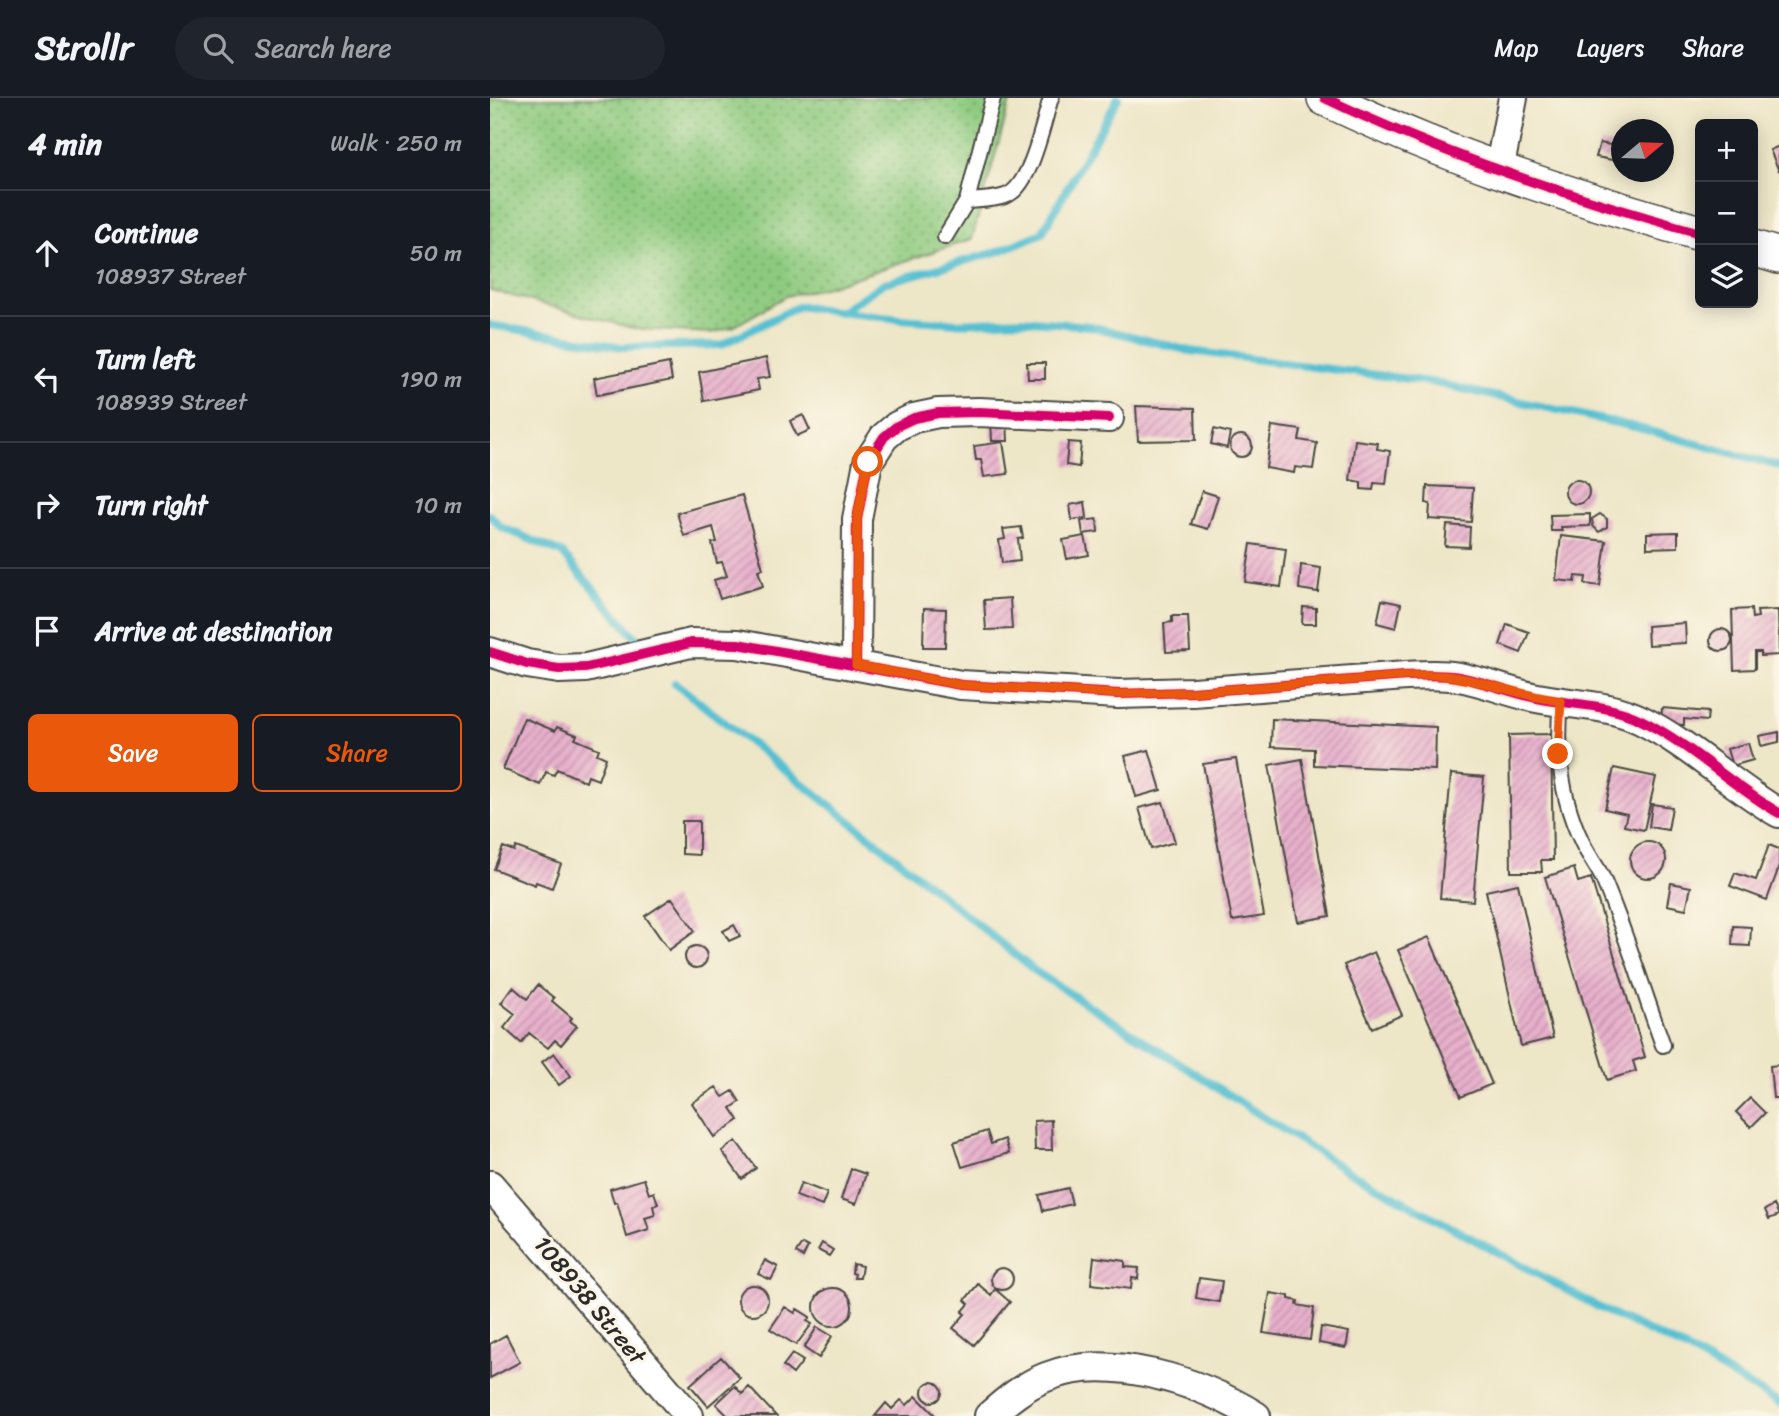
<!DOCTYPE html>
<meta charset="utf-8">
<style>
:root{--surface:#171b24;--page:#20242c;--text:#f1f3f6;--muted:#9ea1a6;--line:#363941;--accent:#ea580c}
body{margin:0;font-family:Sriracha,sans-serif;background:var(--page);color:var(--text)}
.controls{position:absolute;right:21px;top:21px;display:grid;overflow:hidden;border-radius:10px;box-shadow:0 4px 18px #0003}
.controls button{width:63px;height:63px;display:grid;place-items:center;padding:0;border:0;border-bottom:2px solid var(--line);background:var(--surface);color:var(--text);font:35px sans-serif}
.compass{position:absolute;left:1121px;top:21px;width:63px;height:63px;border-radius:50%;background:var(--surface);box-shadow:0 4px 18px #0003;rotate:71deg}
.stop{position:absolute;width:21px;height:21px;margin:-16px;border:5px solid #ea580c;border-radius:50%;background:#fff}
.stop.end{background:#ea580c;border-color:#fff;box-shadow:0 2px 7px #0008}
.list{margin:0;padding:0;list-style:none}
h2{display:flex;justify-content:space-between;align-items:center;height:91px;margin:0;padding:0 28px;font-size:30px}
h2 small{font-size:23px;font-weight:400;color:var(--muted)}
.list li{display:grid;grid-template-columns:46px 1fr auto;gap:21px;align-items:center;box-sizing:border-box;height:126px;padding:0 28px;border-top:2px solid var(--line)}
.list b{display:block;font-size:26px;white-space:nowrap}
.list p{margin:0;font-size:23px;white-space:nowrap;color:var(--muted)}
.list em{font-size:23px;font-style:normal;color:var(--muted)}
.actions{display:flex;gap:14px;padding:21px 28px}
.actions a{flex:1;padding:16px 0;border:2px solid var(--accent);border-radius:10px;text-align:center;font-size:24px;color:var(--accent)}
.actions .main{background:var(--accent);color:#fff}
.icon{flex:none;width:38px;height:38px;fill:none;stroke:currentColor;stroke-width:2;stroke-linecap:round;stroke-linejoin:round}
.map{position:relative;flex:none;width:1289px;height:1318px;overflow:hidden}
header{display:flex;align-items:center;gap:42px;box-sizing:border-box;height:98px;padding:0 35px;background:var(--surface);border-bottom:2px solid var(--line)}
header strong{font-size:33px}
nav{display:flex;gap:38px;margin-inline-start:auto;font-size:24px}
.search{width:490px;height:63px;background:var(--page);display:flex;align-items:center;gap:18px;box-sizing:border-box;padding:0 24px;border-radius:38px;color:var(--muted);font-size:26px}
main{display:flex}
aside{flex:1;background:var(--surface)}
.map>svg:first-child{display:block}
</style>
<header>
<strong>Strollr</strong>
<div class="search"><svg class="icon" aria-label="search" viewBox="0 0 24 24"><circle cx="10" cy="10" r="6"/><path d="M15 15l6 6"/></svg>Search here</div>
<nav><a>Map</a><a>Layers</a><a>Share</a></nav>
</header>
<main>
<aside>
<h2>4 min<small>Walk · 250 m</small></h2>
<ul class="list">
<li><svg class="icon" aria-label="ahead" viewBox="0 0 24 24"><path d="M12 20V5M6 11l6-6 6 6"/></svg><div><b>Continue</b><p>108937 Street</p></div><em>50 m</em></li>
<li><svg class="icon" aria-label="left" viewBox="0 0 24 24"><path d="M17 20v-9H6M10 6l-5 5 5 5"/></svg><div><b>Turn left</b><p>108939 Street</p></div><em>190 m</em></li>
<li><svg class="icon" aria-label="right" viewBox="0 0 24 24"><path d="M7 20v-9h11M14 6l5 5-5 5"/></svg><div><b>Turn right</b></div><em>10 m</em></li>
<li><svg class="icon" aria-label="arrive" viewBox="0 0 24 24"><path d="M6 21V4h12l-3 4 3 4H6"/></svg><div><b>Arrive at destination</b></div></li>
</ul>
<div class="actions"><a class="main">Save</a><a>Share</a></div>
</aside>
<div class="map">
<svg width="1289" height="1318" viewBox="0 0 1289 1318">
<defs>
<pattern id="park-dots" width="8" height="8" patternUnits="userSpaceOnUse" patternTransform="scale(1.75)"><rect width="8" height="8" fill="#8dca7f"/><path d="M2 2h.1M6 6h.1" fill="none" stroke="#73a468" stroke-width="1.8" stroke-linecap="round"/></pattern>
<pattern id="building-hatch" width="6" height="6" patternUnits="userSpaceOnUse" patternTransform="scale(1.75)"><rect width="6" height="6" fill="#e8b0cc"/><path d="M-1 1l2-2M0 6l6-6M5 7l2-2" fill="none" stroke="#bc8fa6"/></pattern>
</defs>
<rect width="100%" height="100%" fill="#fcf5e5"/>
<filter id="ink" filterUnits="userSpaceOnUse"><feTurbulence type="fractalNoise" baseFrequency=".0143" numOctaves="2"/><feDisplacementMap in="SourceGraphic" scale="14" xChannelSelector="R" yChannelSelector="G"/><feConvolveMatrix kernelMatrix="1 2 1 2 8 2 1 2 1" color-interpolation-filters="sRGB"/></filter>
<filter id="wash" filterUnits="userSpaceOnUse"><feTurbulence type="fractalNoise" baseFrequency=".00686" numOctaves="4" result="noise"/><feDisplacementMap in="SourceGraphic" scale="28" xChannelSelector="R" yChannelSelector="G"/><feGaussianBlur stdDeviation="1.57" result="paint"/><feColorMatrix in="noise" values="0 0 0 0 0 0 0 0 0 0 0 0 0 0 0 0 0 1.4 0 .05"/><feComposite in="paint" operator="in"/></filter>
<g filter="url(#wash)">
<rect width="100%" height="100%" fill="#ede6c7"/>
<path fill="url(#park-dots)" stroke="#5c7a55" stroke-width="2" d="M0 0H521L482 141 337 189 296 198 243 229 222 235 146 231 0 192Z"/>
<g fill="none" stroke-linecap="round" stroke-linejoin="round">
<path stroke="#56c0d2" stroke-width="8" d="M350 214 409 221 468 225 531 222 600 228 700 253 941 284 1145 329 1289 368
M0 227 132 249 231 247 309 208 350 214 394 185 507 154 552 135 628 0
M0 417 11 429 72 455 147 541
M185 585 374 734 545 873 856 1072 1121 1216 1196 1251 1289 1305"/>
</g>
<g id="blocks">
<path fill="url(#building-hatch)" d="M1110 45 1131 49 1128 63 1106 59Z
M1289 48V73L1280 52Z
M276 260 280 279 267 281 269 292 214 303 209 274Z
M179 265 182 282 107 297 104 280Z
M537 265H555V281H538Z
M646 308 705 310 706 342 648 343Z
M313 317 320 332 307 338 300 323Z
M501 322H517L518 343H502Z
M782 328 811 332 809 342 827 345 823 371 805 369 804 375 776 370Z
M724 331 740 335 737 350 721 346Z
M740 348a11 11 0 1 1 22 0a11 11 0 1 1-22 0Z
M865 342 888 345 887 351 900 353 896 386 884 385 883 392 871 391V384L860 382Z
M513 344 518 376 494 379 491 362H486L484 348Z
M578 344 591 345 589 369 576 367Z
M1075 394a12 12 0 1 1 24 0a12 12 0 1 1-24 0Z
M937 388 983 390 981 424 939 421 940 406 936 405Z
M712 393 728 398 718 431 701 426Z
M252 397 273 471 268 472 273 488 230 501 224 482 237 478 232 464 227 465 222 445 227 444 223 429 194 438 187 415Z
M595 404 597 420 582 422 580 407Z
M1100 416V428L1071 429 1072 433H1061L1060 417Z
M1110 416 1117 421V429L1109 434 1103 428 1102 421Z
M607 421 608 434 593 436 591 423Z
M957 427 980 429 979 449 955 448Z
M531 429 533 440 528 441 530 463 512 465 509 442 515 441 513 431Z
M1188 434V449L1157 450V435Z
M595 438 599 457 577 461 573 442Z
M1071 438 1116 443 1110 488 1095 486 1096 479 1086 478 1085 484 1066 482Z
M761 446 796 451 791 489 755 484Z
M811 467 831 470 828 494 809 491Z
M520 500 522 531 496 532 494 502Z
M892 502 911 506 906 530 887 525Z
M813 509 826 510V526H812Z
M434 510 456 511 455 549H433Z
M1261 511 1262 520 1268 519 1267 513 1288 512 1289 557 1271 558V554H1265V571L1244 572 1242 512Z
M682 518H698L700 553 676 554 674 525 682 524Z
M1195 525 1196 545 1158 547 1157 528Z
M1017 526 1039 534 1031 555 1010 547Z
M1220 542a11 11 0 1 1 22 0a11 11 0 1 1-22 0Z
M1172 610 1218 614 1217 623 1194 621V627L1171 626Z
M34 620 65 633 67 629 87 637 85 641 109 651 107 656 116 660 108 682 98 678 96 684 67 671 64 677 56 674 50 687 13 671Z
M782 621 946 629 945 672 824 667V651L781 649Z
M1289 634V644L1271 648 1269 638Z
M1061 636 1063 762H1051L1052 774H1021L1019 637Z
M1258 645 1263 662 1242 668 1237 651Z
M659 652 671 692 646 699 635 658Z
M746 661 774 818 742 823 713 666Z
M812 661 840 818 808 824 779 667Z
M1124 670 1166 679 1154 732 1134 728 1137 716 1115 711Z
M961 676 994 679 983 803 950 800Z
M673 704 685 744 661 751 649 710Z
M1162 706 1182 709 1178 732 1159 729Z
M192 723H209V757L192 756Z
M1140 762a18 18 0 1 1 36 0a18 18 0 1 1-36 0Z
M1279 747 1289 751V769L1277 802 1240 788 1245 775 1266 782Z
M13 749 24 753 26 749 71 766 62 790 46 784 45 787 4 771Z
M1084 770 1088 784 1101 780 1155 959 1143 963 1146 973 1117 982 1055 779Z
M1181 785 1201 789 1196 811 1177 807Z
M1028 786 1063 940 1031 948 996 793Z
M182 800 205 833 179 852 155 818Z
M244 827 250 838 239 843 233 833Z
M1243 828 1261 829 1260 848 1242 847Z
M939 839 1002 986 971 999 908 852Z
M195 859a11 11 0 1 1 22 0a11 11 0 1 1-22 0Z
M884 854 912 917 882 930 854 867Z
M48 887 64 900 62 903 82 920 80 923 87 928 71 947 65 942 58 950 39 935 31 945 14 930 25 916 11 905 23 889 37 901Z
M64 955 81 978 69 987 52 964Z
M1289 967V1000H1283L1280 968Z
M226 989 233 999 243 993 250 1004 241 1010 249 1022 224 1039 202 1005Z
M1260 1000 1275 1015 1261 1029 1246 1014Z
M561 1022 562 1052H545L544 1023Z
M497 1033 501 1046 515 1041 519 1055 472 1069 464 1044Z
M246 1043 266 1070 252 1081 232 1053Z
M361 1071 376 1076 366 1106 351 1101Z
M154 1081 159 1096 164 1094 168 1106 163 1108 165 1117 155 1120 159 1132 137 1139 127 1104 124 1105 120 1091Z
M311 1085 337 1095 332 1108 306 1098Z
M578 1090 582 1106 553 1113 549 1097Z
M1284 1107 1289 1117 1279 1121 1275 1112Z
M332 1145 343 1152 339 1158 328 1152Z
M312 1146 318 1149 313 1159 306 1155Z
M604 1159 635 1163V1169L649 1170 648 1181 642 1180 641 1191 601 1186Z
M275 1162 288 1169 281 1182 268 1176Z
M363 1166 372 1168 370 1180H364L365 1176 362 1175Z
M501 1181a11 11 0 1 1 22 0a11 11 0 1 1-22 0Z
M709 1180 732 1183 729 1204 706 1200Z
M488 1186 501 1197 505 1191 520 1204 484 1247 463 1230 475 1216 472 1214 479 1206 475 1202Z
M248 1202a15 15 0 1 1 30 0a15 15 0 1 1-30 0Z
M324 1209a19 19 0 1 1 38 0a19 19 0 1 1-38 0Z
M780 1195 799 1198V1201L808 1203 807 1207 824 1210 820 1242 773 1235Z
M295 1209 305 1215 307 1211 320 1219 317 1223 322 1226 306 1247 280 1231Z
M327 1229 342 1238 329 1260 314 1250Z
M831 1229 859 1234 856 1250 829 1245Z
M16 1237 30 1264 0 1280V1246Z
M302 1256 313 1263 303 1276 293 1268Z
M231 1259 250 1280 218 1308 200 1287Z
M432 1294a10 10 0 1 1 20 0a10 10 0 1 1-20 0Z
M245 1288 252 1296 259 1289 286 1318H238L226 1306Z
M426 1298 446 1318H385L396 1305 402 1311 411 1302 417 1307Z"/>
</g>
</g>
<g filter="url(#ink)">
<use href="#blocks" fill-opacity="0" stroke="#484742" stroke-width="2"/>
<g fill="none" stroke-linecap="round" stroke-linejoin="round">
<defs>
<path id="service" d="M503 0 477 103C489 102 504 102 515 98 541 90 553 24 561 0
M455 139 477 103
M1071 603C1066 652 1070 699 1092 744 1098 757 1107 768 1113 781 1136 835 1153 892 1173 947"/>
<path id="minor" d="M1009 73 1023 0
M0 554 37 566 69 571 96 570 201 545 248 546 471 587 628 596 703 594 916 578C934 577 952 576 969 579 996 584 1021 595 1047 600 1082 607 1119 606 1151 622 1201 647 1241 687 1289 715
M366 567 367 421 378 364 394 339 407 328 424 320 448 315 489 314 619 320
M0 1087 199 1318
M499 1318C517 1302 534 1288 556 1279 619 1253 711 1284 766 1318"/>
<path id="tertiary" d="M835 0C955 58 1082 99 1210 135
M1263 150 1289 158"/>
</defs>
<use href="#service" stroke="#484742" stroke-width="18"/>
<use href="#minor" stroke="#484742" stroke-width="32"/>
<use href="#tertiary" stroke="#484742" stroke-width="38"/>
<use href="#service" stroke="#fff" stroke-width="14"/>
<use href="#minor" stroke="#fff" stroke-width="28"/>
<use href="#tertiary" stroke="#fff" stroke-width="35"/>
<defs>
<path id="cycleway" d="M835 0C955 58 1082 99 1210 135
M0 554 37 566 69 571 96 570 201 545 248 546 471 587 628 596 703 594 916 578C934 577 952 576 969 579 996 584 1021 595 1047 600 1082 607 1119 606 1151 622 1201 647 1241 687 1289 715
M366 567 367 421 378 364 394 339 407 328 424 320 448 315 489 314 619 320"/>
</defs>
<use href="#cycleway" stroke="#fcf5e5" stroke-width="15"/>
<use href="#cycleway" stroke="#d6006c" stroke-width="10"/>
</g>
</g>
<g fill="none" stroke-linecap="round" stroke-linejoin="round" filter="url(#ink)">
<path stroke="#ea580c" stroke-width="9" d="M378 364 367 421 366 567 471 587 628 596 703 594 916 578C934 577 952 576 970 580 1004 586 1036 599 1071 603L1068 656"/>
</g>
<g text-anchor="middle" stroke-width="6" stroke-linejoin="round" paint-order="stroke">
<g font-size="24" fill="#2b2b2b" stroke="#fcf5e5">
<text transform="translate(100 1202) rotate(50)" y="8">108938 Street</text>
</g>
</g>
</svg>
<div class="controls">
<button>+</button>
<button>−</button>
<button><svg class="icon" aria-label="layers" viewBox="0 0 24 24"><path d="M12 4l9 5-9 5-9-5zM3 14l9 5 9-5"/></svg></button>
</div>
<svg class="compass" viewBox="-18 -18 36 36"><path d="M0-13l5 13h-10z" fill="#e53935"/><path d="M0 13l5-13h-10z" fill="#9ea1a6"/></svg>
<div class="stop" style="left:378px;top:364px"></div>
<div class="stop end" style="left:1068px;top:656px"></div>
</div>
</main>
